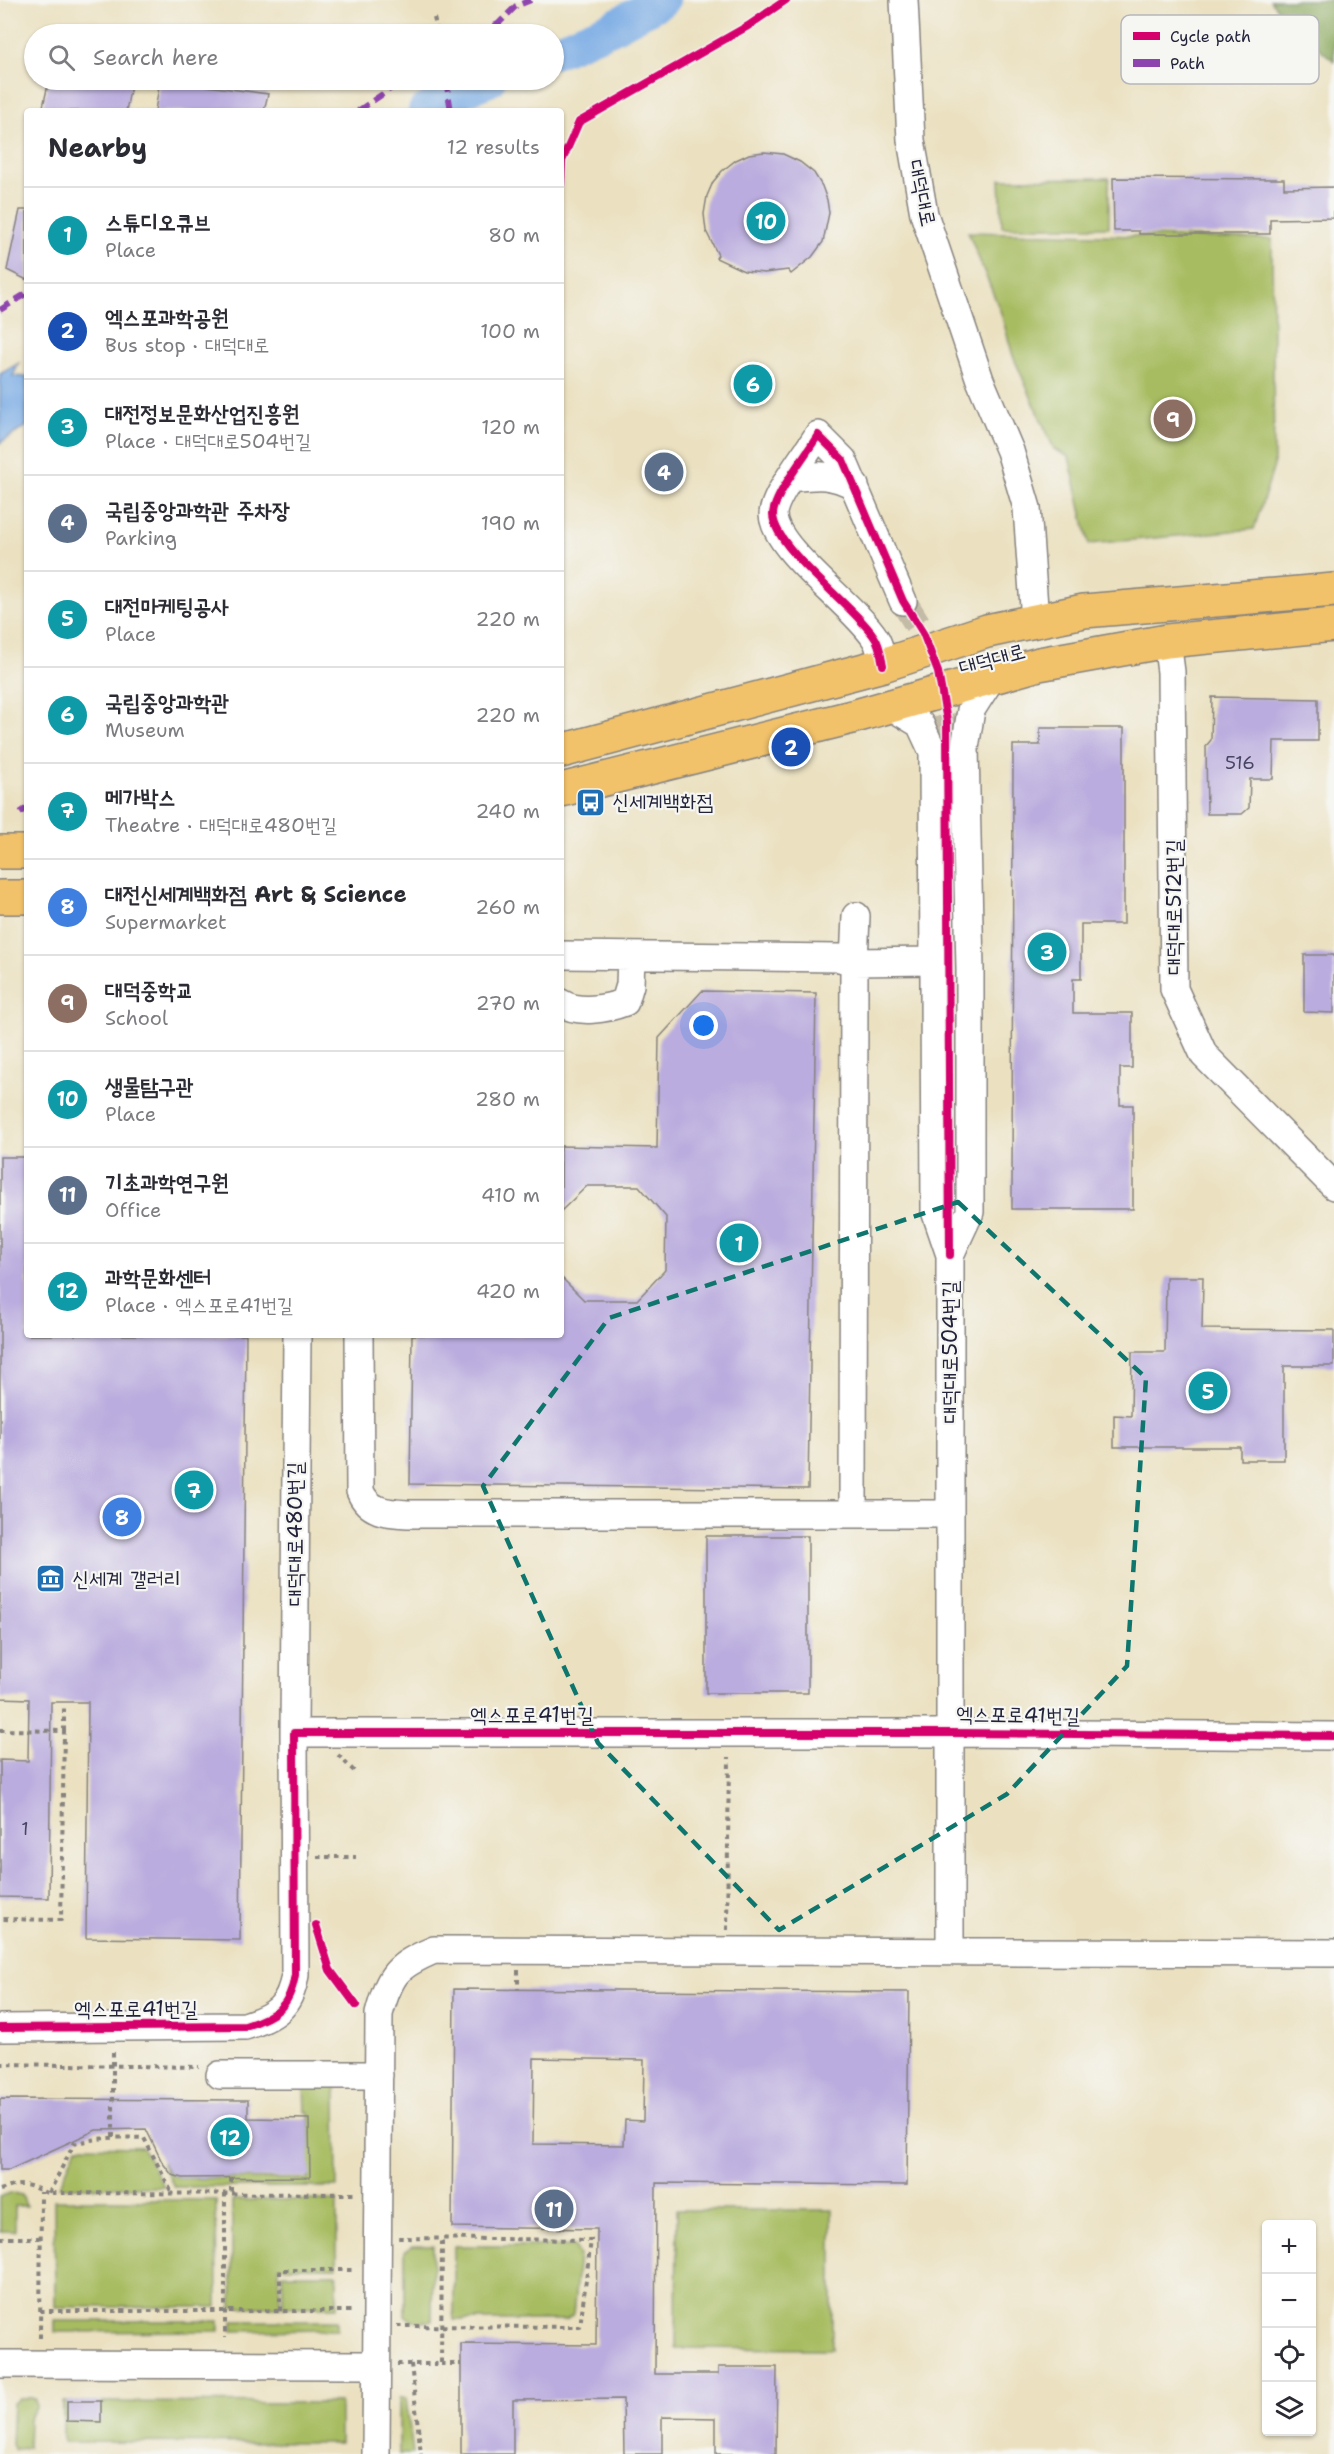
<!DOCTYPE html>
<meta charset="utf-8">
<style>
:root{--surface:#fff;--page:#f2f2f3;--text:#2b2b33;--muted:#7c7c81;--line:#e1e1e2;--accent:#1f6fb2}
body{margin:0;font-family:"Shantell Sans","Poor Story",sans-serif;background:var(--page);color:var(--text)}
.controls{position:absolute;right:18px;bottom:18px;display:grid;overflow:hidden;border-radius:6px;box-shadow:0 2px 4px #0004}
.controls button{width:54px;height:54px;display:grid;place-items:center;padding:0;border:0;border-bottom:2px solid var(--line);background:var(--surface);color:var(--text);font:30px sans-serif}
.you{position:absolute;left:704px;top:1026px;width:21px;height:21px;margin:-15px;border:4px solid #fff;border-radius:50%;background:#1a73e8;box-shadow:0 0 0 9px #1a73e833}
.badge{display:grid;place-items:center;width:39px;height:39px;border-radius:50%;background:var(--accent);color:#fff;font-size:20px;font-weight:700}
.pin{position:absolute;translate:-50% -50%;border:3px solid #fff;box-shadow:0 2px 6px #0006}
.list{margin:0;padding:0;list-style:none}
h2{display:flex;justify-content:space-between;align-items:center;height:78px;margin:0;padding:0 24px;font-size:26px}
h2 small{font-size:20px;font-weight:400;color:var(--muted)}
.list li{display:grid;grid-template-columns:39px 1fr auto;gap:18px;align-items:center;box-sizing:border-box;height:96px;padding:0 24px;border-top:2px solid var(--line)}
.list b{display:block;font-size:22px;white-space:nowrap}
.list p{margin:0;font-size:20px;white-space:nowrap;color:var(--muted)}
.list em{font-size:20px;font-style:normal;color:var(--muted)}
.icon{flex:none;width:33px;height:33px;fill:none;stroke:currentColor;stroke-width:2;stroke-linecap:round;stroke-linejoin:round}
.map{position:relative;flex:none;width:1334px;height:2454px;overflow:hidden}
.search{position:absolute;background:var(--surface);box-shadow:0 2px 4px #0004;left:24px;top:24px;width:540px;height:66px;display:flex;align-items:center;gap:15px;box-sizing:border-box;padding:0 21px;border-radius:33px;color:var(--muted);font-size:22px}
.panel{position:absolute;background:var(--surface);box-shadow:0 2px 4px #0004;left:24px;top:108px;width:540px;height:1230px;border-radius:6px}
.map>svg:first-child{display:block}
</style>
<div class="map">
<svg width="1334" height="2454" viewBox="0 0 1334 2454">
<rect width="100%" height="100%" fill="#f6f6f2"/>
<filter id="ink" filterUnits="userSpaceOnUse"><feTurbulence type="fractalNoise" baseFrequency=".0167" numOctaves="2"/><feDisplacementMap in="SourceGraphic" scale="12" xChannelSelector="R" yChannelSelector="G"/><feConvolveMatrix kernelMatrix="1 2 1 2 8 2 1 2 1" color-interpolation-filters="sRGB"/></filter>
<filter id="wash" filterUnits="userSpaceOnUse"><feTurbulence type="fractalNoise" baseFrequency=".008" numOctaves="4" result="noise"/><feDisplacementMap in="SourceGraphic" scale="24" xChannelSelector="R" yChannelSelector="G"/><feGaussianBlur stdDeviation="1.35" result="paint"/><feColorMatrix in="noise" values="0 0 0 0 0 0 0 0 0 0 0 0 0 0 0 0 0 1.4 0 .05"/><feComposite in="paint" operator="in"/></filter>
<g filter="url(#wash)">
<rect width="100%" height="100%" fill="#ebe1c1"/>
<path fill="#a7bc61" stroke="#646f4e" stroke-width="1.5" d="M1109 178V227H1002L1000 179Z
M968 232 1272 239 1274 466 1254 529 1089 544 1069 457 1054 449 1013 356 1001 313Z
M304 2086H336L337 2187H174L162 2162 172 2175 183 2178 308 2179 309 2119V2112H305Z
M77 2146 142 2147 164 2187H59Z
M10 2193 22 2195 26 2206H15V2231H0V2197Z
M54 2200H216L217 2307H55Z
M232 2200H337V2267H279L280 2307H232Z
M677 2210H832V2349L676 2348Z
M412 2246H433L432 2321H412L405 2315V2251Z
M454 2246H574L579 2255 573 2315 566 2320H454Z
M283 2274H337V2307H283Z
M55 2321H219V2331L55 2332Z
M233 2321H337V2330L233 2331Z
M399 2398H406L413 2454H399Z
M18 2399H35L36 2407 29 2419 28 2447 15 2450 11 2446 13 2403Z
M63 2402 340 2403V2443L63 2442Z"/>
<path fill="#85a457" stroke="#546349" stroke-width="1.5" d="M1270 0H1334V61L1288 22Z"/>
<path fill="#78aae4" stroke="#4d6690" stroke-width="1.5" d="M19 363 13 376 27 377V426L0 443V374Z"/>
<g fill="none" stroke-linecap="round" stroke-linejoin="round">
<path stroke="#78aae4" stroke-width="34" d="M554 52 611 28 663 0
M425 111 449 96 489 80"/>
</g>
<g id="blocks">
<path fill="#baacde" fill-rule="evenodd" d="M49 80H132L126 111H42Z
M160 80 268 94 264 111H155Z
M764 152 783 154 800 162 814 173 822 186 827 200 829 213 823 242 812 257 791 274 788 270 764 273 744 271 716 258 718 255 706 231 704 214 707 196 713 182 722 171 736 160 749 154Z
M1113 178 1284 179V188L1334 187V218L1270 219V234H1139V231H1114Z
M20 210H27V280L7 270Z
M1212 697 1318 699V741H1274L1273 779H1250L1249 808 1242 814H1207L1206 746 1211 740Z
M1040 728H1124V924H1081V979H1073V1013H1132V1068H1120V1105H1133V1209H1012L1013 745H1040Z
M1304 955H1334V1013L1304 1012Z
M702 991 816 993 808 1489 410 1484 412 1335H561V1277L584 1300H637L665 1270 666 1217 639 1186H587L561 1211V1146L657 1148 659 1038Z
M0 1157H27V1335H246L240 1940 86 1938 88 1702H51L49 1898 0 1897V1760L28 1761 29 1699 0 1698Z
M1166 1277H1203L1202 1329 1334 1330V1366H1284V1460H1240V1447H1114V1415L1131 1416 1132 1352H1165Z
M706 1536H808V1693H706Z
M454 1989 909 1992 907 2185 656 2183 655 2374H718V2367H777L776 2454H716V2418L662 2417V2454H624L623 2399 513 2400V2454H461V2344L596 2345 597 2229 452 2227ZM534 2058 644 2060 643 2121 625 2120 624 2145 533 2144Z
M0 2099 248 2100V2118L309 2119 310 2177 183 2178 172 2175 162 2162 146 2129 96 2130 9 2170H0Z
M67 2401H101V2422L67 2421Z"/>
</g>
</g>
<g filter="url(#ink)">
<use href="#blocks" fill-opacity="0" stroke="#86827e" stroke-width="1.5"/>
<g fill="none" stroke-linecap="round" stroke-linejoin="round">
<path stroke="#c3bba6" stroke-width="27" stroke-dasharray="27 14" stroke-linecap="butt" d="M903 601 923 633 938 672 947 721 948 918"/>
<defs>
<path id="minor" d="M904 0 911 140 924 214 980 380 1010 451 1027 508 1035 621
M791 478C818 475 831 473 855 486
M1167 641 1171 672 1174 989 1204 1055 1334 1186
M883 665C881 656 880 645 875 638 854 605 775 550 773 515 773 496 808 452 818 435L843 460 903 601
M890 706 920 724 933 752 935 1211 950 1255V1950
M856 916 854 962 934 961
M561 955 840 958 854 962 853 1514
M561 1003C578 1014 607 1009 625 1002L630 985 631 956
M950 1255 970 1212V969L965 748 971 710 992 677
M359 1335 360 1491C369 1513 388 1513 410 1514H948
M294 1733 297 1335
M0 2028 245 2026C275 2017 290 2007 295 1975L294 1733H949L1334 1736
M220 2075H379
M0 2364 376 2365
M376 2454 379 2014C390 1974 396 1966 434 1950L1334 1953"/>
<path id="major" d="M561 751 883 665 987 631 1084 611 1334 590
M561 790 852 717 1039 664 1167 641 1334 625
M0 852H27
M0 897H27"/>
</defs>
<use href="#minor" stroke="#86827e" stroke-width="30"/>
<use href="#major" stroke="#86827e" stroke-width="36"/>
<path stroke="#86827e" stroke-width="4" stroke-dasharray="4.5 4.5" stroke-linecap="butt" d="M434 18 438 34
M0 1730 64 1731 61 1920 0 1919
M64 1731V1706
M338 1755 357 1774
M317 1857H356
M727 1930 729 1757
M518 1970V1989
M113 2052V2137
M0 2064 199 2067
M231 2178V2193
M0 2190C12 2186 23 2182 35 2188 41 2190 42 2192 49 2193L355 2194
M49 2193 74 2144C98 2137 119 2137 144 2138L172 2193
M225 2193V2338
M0 2238H41
M40 2311H354
M280 2311V2270H354
M397 2326 580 2327 591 2240 398 2238
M40 2338 41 2192
M397 2364H441L442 2238
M411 2364 421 2454
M441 2364H461"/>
<use href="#minor" stroke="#fff" stroke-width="27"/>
<use href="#major" stroke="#f2c26a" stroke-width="33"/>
<path stroke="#8e44ad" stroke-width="6" stroke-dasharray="12 6" stroke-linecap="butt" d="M478 34 498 24 516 6 531 0
M446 80 451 111
M358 111 403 80
M0 310 27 293
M20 813 27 808"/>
<defs>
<path id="cycleway" d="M561 184 562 161 579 122 748 26 786 0
M883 665C881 656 880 645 875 638 854 605 775 550 773 515 773 496 808 452 818 435L843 460 903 601 923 633 938 672 947 721 950 1255
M316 1925 330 1970 356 2005
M0 2028 245 2026C275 2017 290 2007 295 1975L294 1733H949L1334 1736"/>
</defs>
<use href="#cycleway" stroke="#f6f6f2" stroke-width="11"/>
<use href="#cycleway" stroke="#d6006c" stroke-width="8"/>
</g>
</g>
<path fill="none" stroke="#0f766e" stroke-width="4.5" stroke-dasharray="12 8" stroke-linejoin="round" d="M958 1202 1146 1378 1127 1666 1007 1794 779 1930 598 1743 483 1486 609 1318Z"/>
<defs>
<symbol id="bus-square" viewBox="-11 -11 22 22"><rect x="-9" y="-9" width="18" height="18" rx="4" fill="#1f6fb2" stroke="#f6f6f2"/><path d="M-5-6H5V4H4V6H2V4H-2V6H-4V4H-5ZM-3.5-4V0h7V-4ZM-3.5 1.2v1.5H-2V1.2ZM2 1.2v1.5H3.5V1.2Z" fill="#fff"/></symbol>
<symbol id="museum-square" viewBox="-11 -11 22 22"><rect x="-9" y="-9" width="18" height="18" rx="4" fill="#1f6fb2" stroke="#f6f6f2"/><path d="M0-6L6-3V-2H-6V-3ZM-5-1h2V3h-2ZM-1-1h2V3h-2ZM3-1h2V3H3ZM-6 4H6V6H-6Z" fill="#fff"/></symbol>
</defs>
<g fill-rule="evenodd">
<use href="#bus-square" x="574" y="786" width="33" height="33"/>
<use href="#museum-square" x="34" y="1562" width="33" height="33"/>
</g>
<g text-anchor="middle" stroke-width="4.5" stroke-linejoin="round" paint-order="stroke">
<g font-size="18" fill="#484464">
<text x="1240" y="769">516</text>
<text x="25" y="1835">1</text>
</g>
<g font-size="21" fill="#22223b" stroke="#f6f6f2">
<text transform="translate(922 193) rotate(78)" y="7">대덕대로</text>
<text transform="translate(992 659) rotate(-15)" y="7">대덕대로</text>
<text transform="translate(1174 907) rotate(-90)" y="7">대덕대로512번길</text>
<text transform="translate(950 1352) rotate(-90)" y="7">대덕대로504번길</text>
<text transform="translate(295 1534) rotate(-90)" y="7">대덕대로480번길</text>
<text x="532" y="1722">엑스포로41번길</text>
<text transform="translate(1018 1715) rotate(1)" y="7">엑스포로41번길</text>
<text x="136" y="2016">엑스포로41번길</text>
</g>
<g font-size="21" fill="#22223b" stroke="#f6f6f2" text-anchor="start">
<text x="612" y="809">신세계백화점</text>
<text x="72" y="1586">신세계 갤러리</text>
</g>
</g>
<rect x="1121" y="15" width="198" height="69" rx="9" fill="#f6f6f2" stroke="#b6b6bb" stroke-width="1.5"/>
<rect x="1133" y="32" width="27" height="8" fill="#d6006c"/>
<rect x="1133" y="59" width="27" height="8" fill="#8e44ad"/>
<g font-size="16" fill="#22223b">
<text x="1170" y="42">Cycle path</text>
<text x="1170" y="69">Path</text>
</g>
</svg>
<div class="controls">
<button>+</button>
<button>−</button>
<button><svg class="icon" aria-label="locate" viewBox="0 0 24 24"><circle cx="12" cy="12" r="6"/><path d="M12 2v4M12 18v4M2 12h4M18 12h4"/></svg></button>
<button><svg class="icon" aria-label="layers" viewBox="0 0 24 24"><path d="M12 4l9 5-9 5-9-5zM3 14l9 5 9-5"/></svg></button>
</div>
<div class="you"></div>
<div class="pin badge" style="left:739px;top:1243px;background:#0f9aa8">1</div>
<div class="pin badge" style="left:791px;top:747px;background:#1a4fb4">2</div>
<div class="pin badge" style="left:1047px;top:952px;background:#0f9aa8">3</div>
<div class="pin badge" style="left:664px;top:472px;background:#5c6f8a">4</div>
<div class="pin badge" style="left:1208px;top:1391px;background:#0f9aa8">5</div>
<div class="pin badge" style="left:753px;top:384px;background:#0f9aa8">6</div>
<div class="pin badge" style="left:194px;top:1490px;background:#0f9aa8">7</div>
<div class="pin badge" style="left:122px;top:1517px;background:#3f7fe0">8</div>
<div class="pin badge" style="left:1173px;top:419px;background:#8d6e63">9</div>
<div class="pin badge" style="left:766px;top:221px;background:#0f9aa8">10</div>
<div class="pin badge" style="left:554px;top:2209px;background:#5c6f8a">11</div>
<div class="pin badge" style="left:230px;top:2137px;background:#0f9aa8">12</div>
<div class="search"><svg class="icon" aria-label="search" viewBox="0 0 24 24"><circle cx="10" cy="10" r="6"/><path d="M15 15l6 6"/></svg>Search here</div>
<section class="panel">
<h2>Nearby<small>12 results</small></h2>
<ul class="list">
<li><span class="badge" style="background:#0f9aa8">1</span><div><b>스튜디오큐브</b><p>Place</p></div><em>80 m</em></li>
<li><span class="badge" style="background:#1a4fb4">2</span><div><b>엑스포과학공원</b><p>Bus stop · 대덕대로</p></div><em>100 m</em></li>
<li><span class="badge" style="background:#0f9aa8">3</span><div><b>대전정보문화산업진흥원</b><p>Place · 대덕대로504번길</p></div><em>120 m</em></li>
<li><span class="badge" style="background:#5c6f8a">4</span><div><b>국립중앙과학관 주차장</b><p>Parking</p></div><em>190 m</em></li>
<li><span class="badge" style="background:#0f9aa8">5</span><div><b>대전마케팅공사</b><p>Place</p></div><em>220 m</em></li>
<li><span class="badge" style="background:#0f9aa8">6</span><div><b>국립중앙과학관</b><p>Museum</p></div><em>220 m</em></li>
<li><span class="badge" style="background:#0f9aa8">7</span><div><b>메가박스</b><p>Theatre · 대덕대로480번길</p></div><em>240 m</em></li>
<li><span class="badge" style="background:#3f7fe0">8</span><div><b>대전신세계백화점 Art &amp; Science</b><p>Supermarket</p></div><em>260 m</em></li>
<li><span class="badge" style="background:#8d6e63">9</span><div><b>대덕중학교</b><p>School</p></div><em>270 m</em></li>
<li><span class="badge" style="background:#0f9aa8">10</span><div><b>생물탐구관</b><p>Place</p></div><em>280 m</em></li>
<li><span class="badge" style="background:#5c6f8a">11</span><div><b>기초과학연구원</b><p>Office</p></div><em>410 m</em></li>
<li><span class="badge" style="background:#0f9aa8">12</span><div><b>과학문화센터</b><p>Place · 엑스포로41번길</p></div><em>420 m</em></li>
</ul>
</section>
</div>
